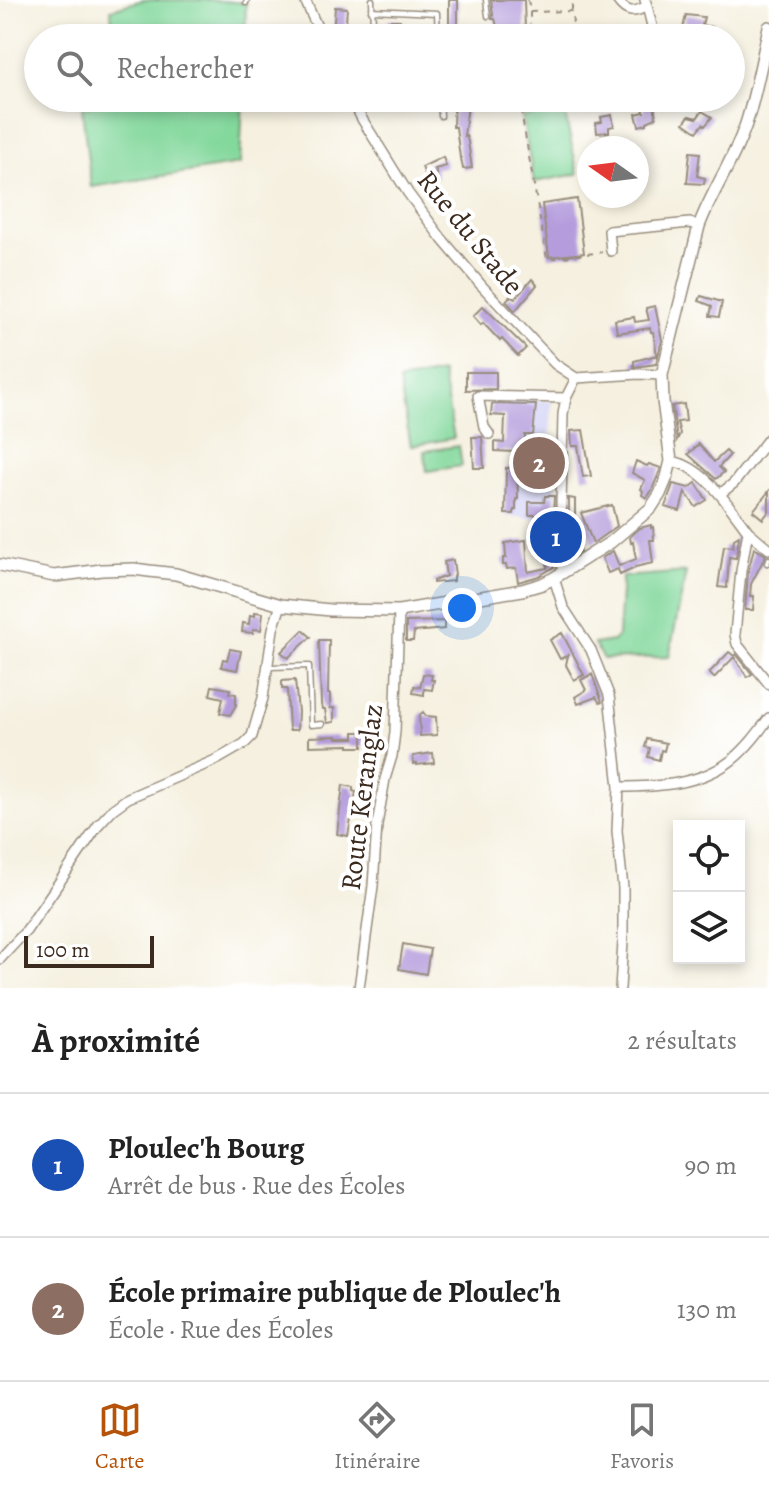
<!DOCTYPE html>
<html lang="fr">
<meta charset="utf-8">
<style>
:root{--surface:#fff;--page:#f6f6f6;--text:#222;--muted:#767676;--line:#e0e0e0;--accent:#b45309}
body{margin:0;font-family:Alegreya,serif;background:var(--page);color:var(--text)}
.controls{position:absolute;right:24px;bottom:24px;display:grid;overflow:hidden;border-radius:0px;box-shadow:0 4px 12px #0003}
.controls button{width:72px;height:72px;display:grid;place-items:center;padding:0;border:0;border-bottom:2px solid var(--line);background:var(--surface);color:var(--text);font:40px sans-serif}
.compass{position:absolute;left:577px;top:136px;width:72px;height:72px;border-radius:50%;background:var(--surface);box-shadow:0 4px 12px #0003;rotate:284deg}
.scale{position:absolute;left:24px;bottom:20px;width:130px;box-sizing:border-box;padding-left:8px;border:4px solid #3b2a1e;border-top:0;font-size:22px;line-height:28px;white-space:nowrap;color:#3b2a1e;-webkit-text-stroke:6px #fff;paint-order:stroke}
.you{position:absolute;left:462px;top:608px;width:28px;height:28px;margin:-20px;border:6px solid #fff;border-radius:50%;background:#1a73e8;box-shadow:0 0 0 12px #1a73e833}
.badge{display:grid;place-items:center;width:52px;height:52px;border-radius:50%;background:var(--accent);color:#fff;font-size:26px;font-weight:700}
.pin{position:absolute;translate:-50% -50%;border:4px solid #fff;box-shadow:0 2px 8px #0006}
.list{margin:0;padding:0;list-style:none}
h2{display:flex;justify-content:space-between;align-items:center;height:104px;margin:0;padding:0 32px;font-size:34px}
h2 small{font-size:26px;font-weight:400;color:var(--muted)}
.list li{display:grid;grid-template-columns:52px 1fr auto;gap:24px;align-items:center;box-sizing:border-box;height:144px;padding:0 32px;border-top:2px solid var(--line)}
.list b{display:block;font-size:30px;white-space:nowrap}
.list p{margin:0;font-size:26px;white-space:nowrap;color:var(--muted)}
.list em{font-size:26px;font-style:normal;color:var(--muted)}
.icon{flex:none;width:44px;height:44px;fill:none;stroke:currentColor;stroke-width:2;stroke-linecap:round;stroke-linejoin:round}
.map{position:relative;flex:none;width:769px;height:988px;overflow:hidden}
.search{position:absolute;background:var(--surface);box-shadow:0 4px 12px #0003;left:24px;right:24px;top:24px;height:88px;display:flex;align-items:center;gap:20px;box-sizing:border-box;padding:0 28px;border-radius:44px;color:var(--muted);font-size:30px}
.sheet{height:392px;background:var(--surface)}
nav{display:flex;justify-content:space-around;align-items:center;box-sizing:border-box;height:112px;border-top:2px solid var(--line);background:var(--surface);font-size:22px;color:var(--muted)}
nav a{display:grid;justify-items:center;gap:4px}
nav .on{color:var(--accent)}
.map>svg:first-child{display:block}
</style>
<div class="map">
<svg width="769" height="988" viewBox="0 0 769 988">
<rect width="100%" height="100%" fill="#fff"/>
<filter id="ink" filterUnits="userSpaceOnUse"><feTurbulence type="fractalNoise" baseFrequency=".0125" numOctaves="2"/><feDisplacementMap in="SourceGraphic" scale="16" xChannelSelector="R" yChannelSelector="G"/><feConvolveMatrix kernelMatrix="1 2 1 2 8 2 1 2 1" color-interpolation-filters="sRGB"/></filter>
<filter id="wash" filterUnits="userSpaceOnUse"><feTurbulence type="fractalNoise" baseFrequency=".006" numOctaves="4" result="noise"/><feDisplacementMap in="SourceGraphic" scale="32" xChannelSelector="R" yChannelSelector="G"/><feGaussianBlur stdDeviation="1.8" result="paint"/><feColorMatrix in="noise" values="0 0 0 0 0 0 0 0 0 0 0 0 0 0 0 0 0 1.4 0 .05"/><feComposite in="paint" operator="in"/></filter>
<g filter="url(#wash)">
<rect width="100%" height="100%" fill="#f5f0df"/>
<path fill="#d7d7f8" d="M491 400 552 401 550 440 557 445 555 520 505 516 506 468 521 467V460L514 459V452L495 451V442L510 443 505 423V416L491 415Z"/>
<path fill="#83d89c" stroke="#5f815d" stroke-width="2" d="M143 0H210L246 3 245 38H113L111 9Z
M115 98H243L240 164 91 187 82 108Z
M564 110 578 174 534 182 522 117Z
M442 373 454 438 411 446 399 381Z
M459 446 462 466 427 471 424 451Z
M686 572 669 657 603 659 594 644 613 641 618 636 622 577Z"/>
<g id="blocks">
<path fill="#b59ddd" d="M449 0H458V26H462L463 38H452L451 30H449Z
M491 0H524L525 30H498L495 19H492L493 15Z
M335 7 347 8 345 36 333 35Z
M686 15 704 17 702 25 712 27 710 38H691V35L682 33Z
M388 20H400L401 32H397V36L387 35 388 31H381V26L388 25Z
M454 98H469L464 136 466 135 468 142 472 168 463 169 461 158H460L456 127H453Z
M654 103 656 118 647 122V124L639 126 636 114 644 112 643 106Z
M702 111 712 117 705 126 703 124 697 132 684 123 689 116 697 118Z
M612 115 614 126 609 127V132L597 133 596 123 602 122 601 117Z
M690 152 700 153 697 176 705 178 704 184 687 183Z
M443 157 446 166 435 169 437 177 427 180 422 167Z
M577 199 584 253 549 257 542 204Z
M532 279 537 285 515 311 506 301 510 296 515 299Z
M701 296 722 302 719 317 710 316 712 306 699 301Z
M483 306 526 348 518 356 502 339 500 341 483 323 481 325 473 316Z
M655 306 662 340 656 364 634 367V361L657 355 653 332H651L650 328 617 333 615 320 634 317 635 322 649 320 646 308Z
M466 372H496V389L466 390Z
M492 404 536 405 533 435H525L524 459H514V452L495 451V442L504 443 505 416 491 415Z
M684 404 686 421 677 422 680 434 677 440 672 406Z
M583 430 591 476 583 477 578 446H572L571 431Z
M472 437H482L484 468H474Z
M699 444 714 462 726 451 730 455 719 467 724 472 716 479 688 454Z
M530 454H546V466H552V476H531Z
M636 461 647 466 649 464 661 468 652 490 647 498 642 495 643 491 641 489 645 480 632 473Z
M506 468H517L518 499H516V510H514V514H505Z
M696 483 707 500 696 507 685 492 680 511 665 507 673 484 689 488Z
M769 491V511L763 519 753 511Z
M545 496H554L553 515H529V502H544Z
M569 498 575 499V540L580 552 571 557H568V551Z
M612 505 617 526 593 543 581 513Z
M651 525V528L653 527 654 540H650L653 563 635 567V568L620 575 618 569 608 573 602 558 613 551 619 566 636 559 633 542 631 543 630 537 640 528Z
M551 530H553L554 567 539 576 518 582 516 568 507 569 506 565H503V558H506L505 543 526 540 528 572 547 568Z
M739 536 736 558 729 557 727 588 718 587 724 546 733 547 734 539Z
M754 548 766 555 751 584 750 596H754L753 610H745L748 572Z
M453 560 455 575 453 576V581L433 583V581L446 576 444 562Z
M255 612 263 613 261 630 253 629V633L242 632 243 623 249 624 250 615 255 616Z
M444 621V629L414 632 413 641H406V622Z
M303 630 311 637 288 658 281 652Z
M562 633 584 675 574 680 566 665 568 655 560 659 550 640Z
M319 640H329L328 694H330V708H334V722L327 723 325 709H322L321 704Z
M230 649 241 651 237 670 221 667 223 659 227 660Z
M729 652 734 656 736 654 752 674 747 677 734 657 714 678 709 673Z
M423 674 432 675 431 680H434L432 690 424 689V695L413 693 414 686 420 687Z
M592 674 602 702 600 703 596 697 578 704 575 697 586 690 581 680Z
M295 680 298 712 297 730H289L287 689H282V681Z
M212 686 230 689 229 693 236 694V705L230 715 220 713 223 698 210 695Z
M423 712 426 716 436 717 437 735 420 736 419 716Z
M354 732H363V747H349V745L309 746V737L337 736V738H354Z
M647 739 666 743 664 751 661 750 659 760 648 757 650 748 645 747Z
M433 753 434 763 417 765V763L413 764V756Z
M343 785 353 787V791L356 792 348 836 337 834Z
M403 944 430 949 426 974 399 969Z"/>
</g>
</g>
<g filter="url(#ink)">
<use href="#blocks" fill-opacity="0" stroke="#988d7e" stroke-width="2"/>
<g fill="none" stroke-linecap="round" stroke-linejoin="round">
<defs>
<path id="service" d="M372 0 373 26
M486 0 488 16
M246 3 247 0
M371 10 437 13 438 38
M440 98 441 116
M767 563 769 559
M268 667 309 666 311 725 322 724"/>
<path id="minor" d="M305 0 322 38
M617 0C626 13 633 14 647 6L645 0
M647 6 655 38
M351 98 362 119 408 193 442 239 481 285 555 364 576 378
M611 251 609 231 690 223 699 226
M576 378 639 374 662 375
M489 434 484 427 478 396 566 398
M671 461C704 466 729 506 748 531L741 571 735 634 737 644 769 684
M720 494 734 483 769 438
M748 531 769 549
M564 572 561 564 560 551 563 414 566 398 576 378
M554 578 563 607 591 650 609 695 619 787 617 831 623 888V942L620 988
M619 787C657 787 700 785 732 760 747 748 758 733 769 718
M0 959 26 931 99 824 113 809 128 798 218 759 244 744 252 736 263 698 273 629 281 605
M359 988 373 886 377 825 385 779 392 756 395 732 399 611"/>
<path id="tertiary" d="M0 565 54 576 102 570 134 569 149 571 176 574 281 605 330 610 399 611 522 590 542 584 554 578 611 542 651 508 660 494 667 477 671 461 663 401 662 375 699 226C712 191 734 160 746 124 756 93 762 59 769 27"/>
</defs>
<use href="#service" stroke="#988d7e" stroke-width="7"/>
<use href="#minor" stroke="#988d7e" stroke-width="12"/>
<use href="#tertiary" stroke="#988d7e" stroke-width="14"/>
<path stroke="#988d7e" stroke-width="2" stroke-dasharray="6 6" stroke-linecap="butt" d="M528 0 530 12V38
M572 10V0
M530 12 572 11 574 38
M526 98 522 117 547 259 602 252"/>
<use href="#service" stroke="#fff" stroke-width="4"/>
<use href="#minor" stroke="#fff" stroke-width="9"/>
<use href="#tertiary" stroke="#fff" stroke-width="11"/>
</g>
</g>
<g text-anchor="middle" stroke-width="8" stroke-linejoin="round" paint-order="stroke">
<g font-size="28" fill="#3b2a1e" stroke="#fff">
<text transform="translate(471 232) rotate(51)" y="10">Rue du Stade</text>
<text transform="translate(361 797) rotate(-83)" y="10">Route Keranglaz</text>
</g>
</g>
</svg>
<div class="controls">
<button><svg class="icon" aria-label="locate" viewBox="0 0 24 24"><circle cx="12" cy="12" r="6"/><path d="M12 2v4M12 18v4M2 12h4M18 12h4"/></svg></button>
<button><svg class="icon" aria-label="layers" viewBox="0 0 24 24"><path d="M12 4l9 5-9 5-9-5zM3 14l9 5 9-5"/></svg></button>
</div>
<svg class="compass" viewBox="-18 -18 36 36"><path d="M0-13l5 13h-10z" fill="#e53935"/><path d="M0 13l5-13h-10z" fill="#767676"/></svg>
<div class="scale">100 m</div>
<div class="you"></div>
<div class="pin badge" style="left:556px;top:537px;background:#1a4fb4">1</div>
<div class="pin badge" style="left:539px;top:463px;background:#8d6e63">2</div>
<div class="search"><svg class="icon" aria-label="search" viewBox="0 0 24 24"><circle cx="10" cy="10" r="6"/><path d="M15 15l6 6"/></svg>Rechercher</div>
</div>
<section class="sheet">
<h2>À proximité<small>2 résultats</small></h2>
<ul class="list">
<li><span class="badge" style="background:#1a4fb4">1</span><div><b>Ploulec'h Bourg</b><p>Arrêt de bus · Rue des Écoles</p></div><em>90 m</em></li>
<li><span class="badge" style="background:#8d6e63">2</span><div><b>École primaire publique de Ploulec'h</b><p>École · Rue des Écoles</p></div><em>130 m</em></li>
</ul>
</section>
<nav>
<a class="on"><svg class="icon" aria-label="map" viewBox="0 0 24 24"><path d="M3 6l6-2 6 2 6-2v14l-6 2-6-2-6 2zM9 4v14M15 6v14"/></svg>Carte</a>
<a><svg class="icon" aria-label="directions" viewBox="0 0 24 24"><path d="M12 3l9 9-9 9-9-9zM9 14v-3h6M13 9l2 2-2 2"/></svg>Itinéraire</a>
<a><svg class="icon" aria-label="saved" viewBox="0 0 24 24"><path d="M7 4h10v16l-5-4-5 4z"/></svg>Favoris</a>
</nav>
